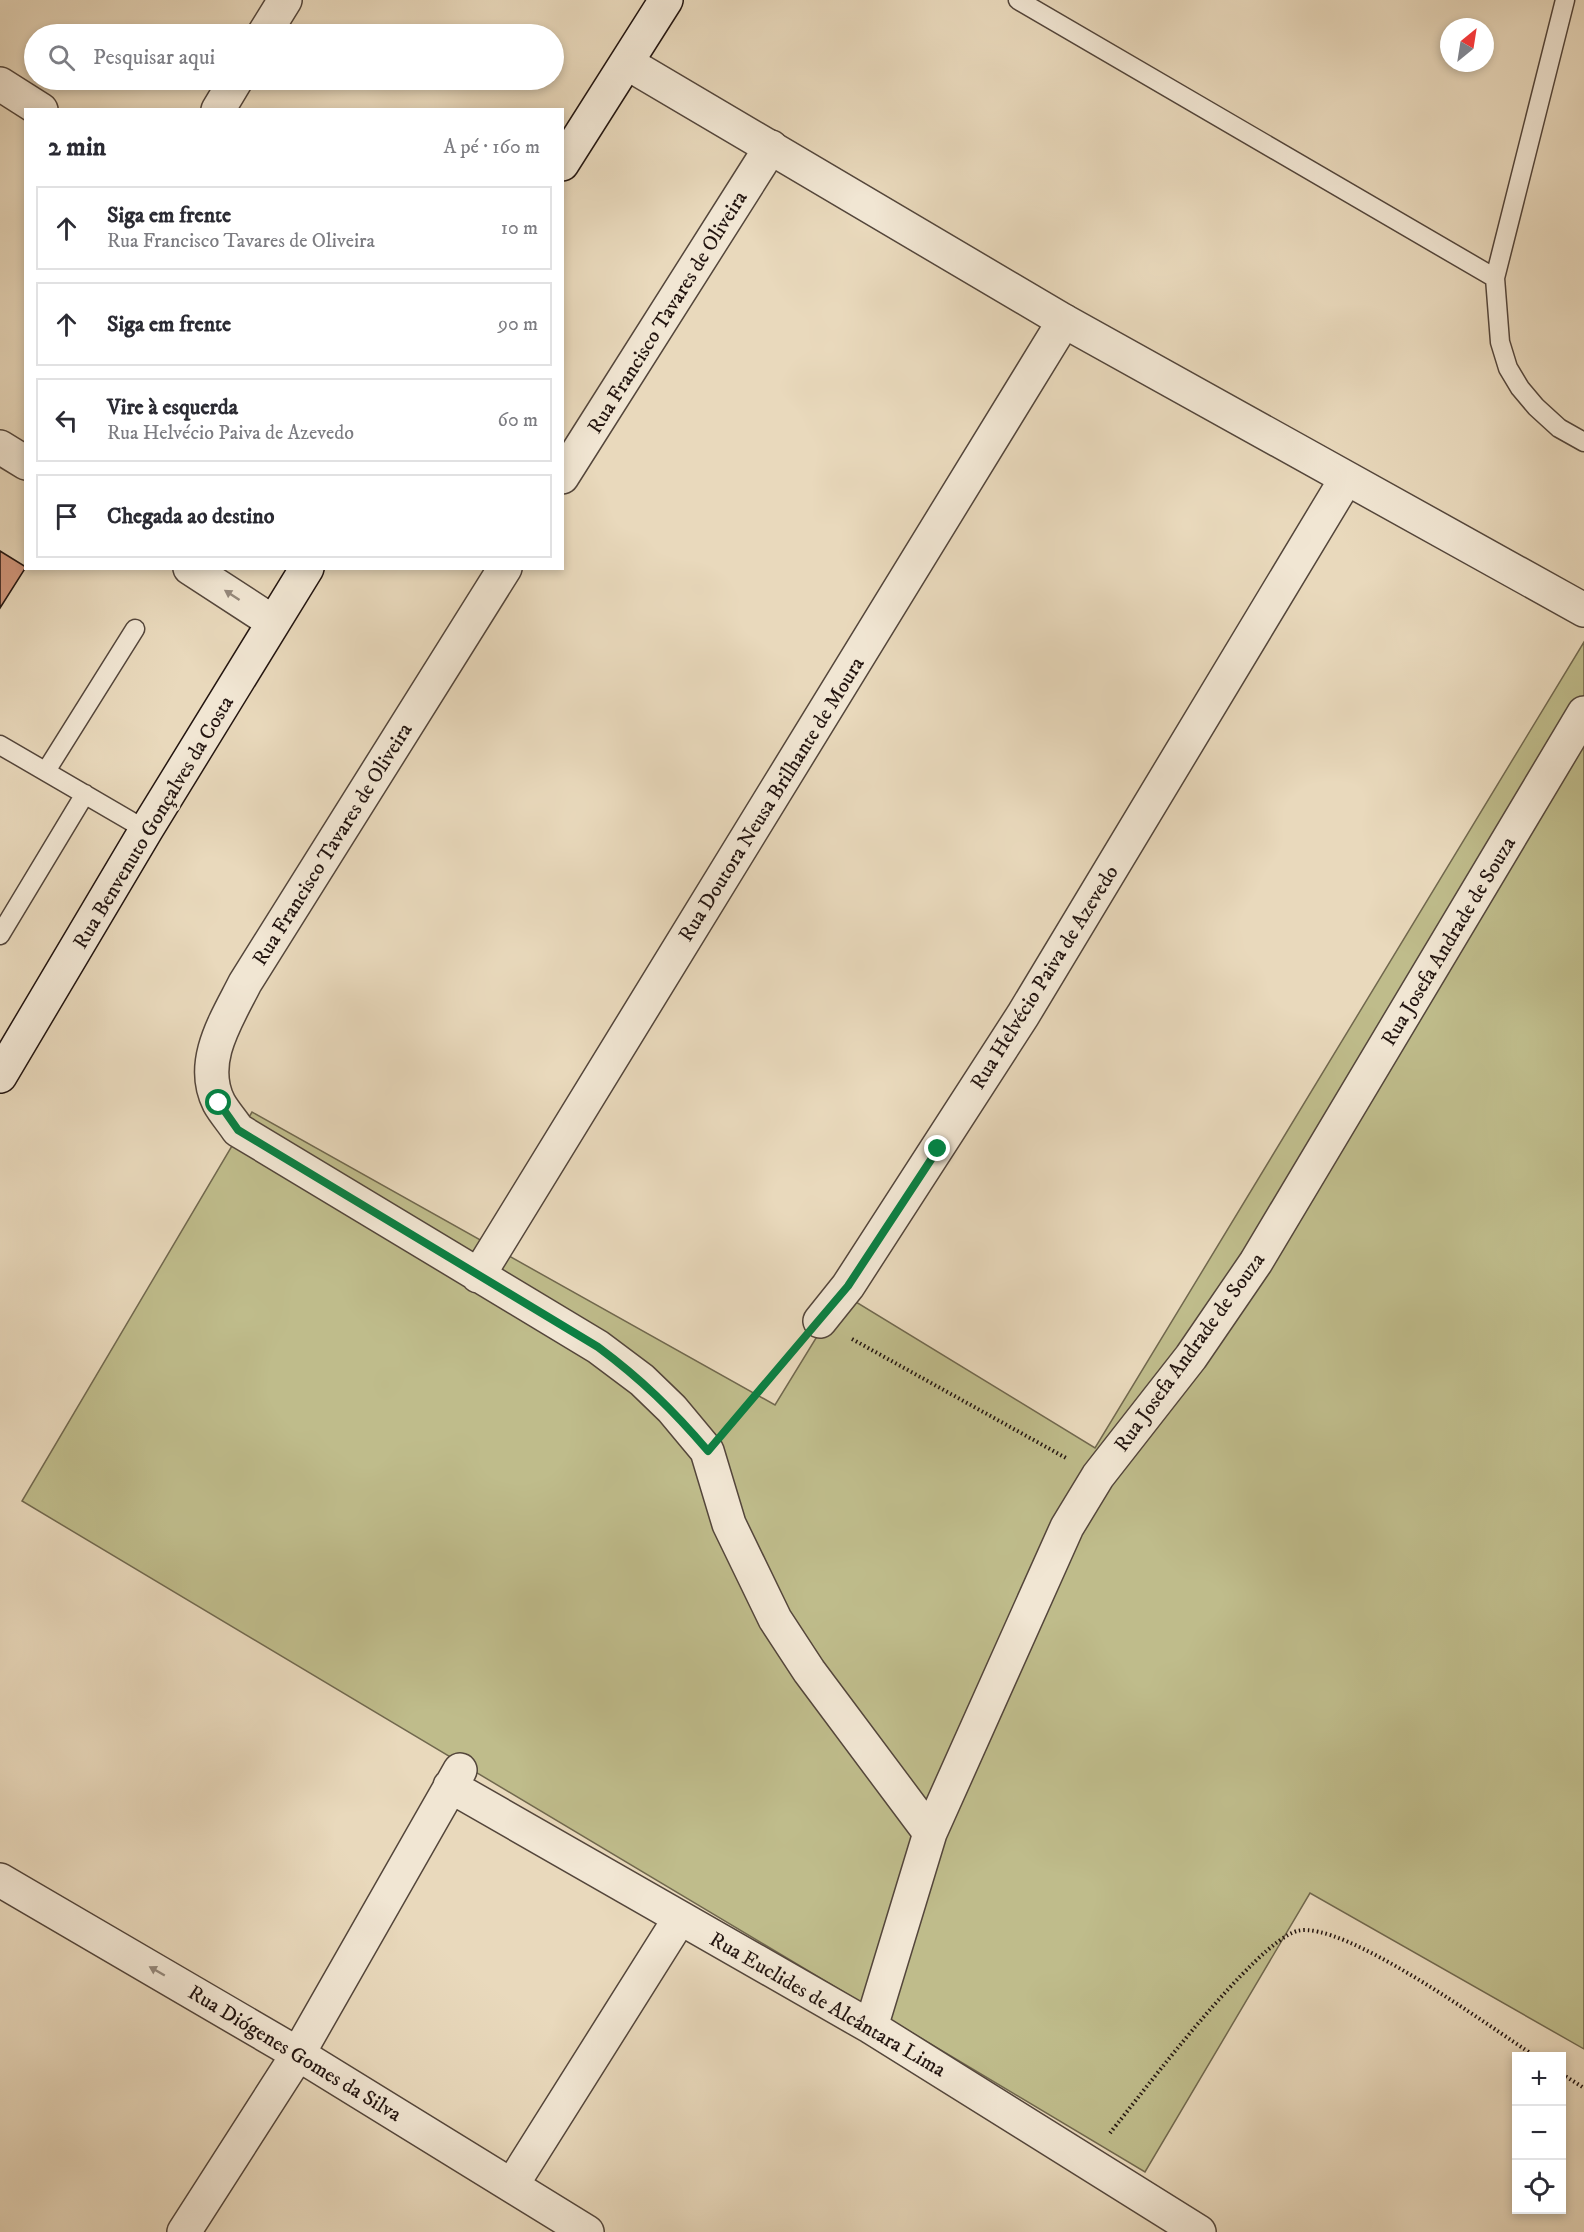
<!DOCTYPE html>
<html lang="pt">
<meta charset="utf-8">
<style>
:root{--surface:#fff;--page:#f2f2f3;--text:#2b2b33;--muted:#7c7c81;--line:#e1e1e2}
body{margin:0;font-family:"IM FELL DW Pica",serif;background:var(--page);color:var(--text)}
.controls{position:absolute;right:18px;bottom:18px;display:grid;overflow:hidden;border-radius:0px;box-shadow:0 3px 9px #0003}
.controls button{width:54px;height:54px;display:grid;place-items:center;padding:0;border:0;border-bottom:2px solid var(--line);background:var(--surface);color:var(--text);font:30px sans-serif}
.compass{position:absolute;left:1440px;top:18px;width:54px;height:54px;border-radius:50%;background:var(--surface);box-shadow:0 3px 9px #0003;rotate:30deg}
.stop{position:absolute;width:18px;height:18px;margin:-14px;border:4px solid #0b8043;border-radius:50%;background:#fff}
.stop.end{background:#0b8043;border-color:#fff;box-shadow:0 2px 6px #0008}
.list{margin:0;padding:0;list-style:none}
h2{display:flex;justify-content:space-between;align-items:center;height:78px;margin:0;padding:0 24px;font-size:26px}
h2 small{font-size:20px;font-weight:400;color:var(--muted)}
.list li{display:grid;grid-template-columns:39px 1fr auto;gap:18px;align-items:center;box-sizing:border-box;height:84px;margin:0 12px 12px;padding:0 12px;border:2px solid var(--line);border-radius:0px}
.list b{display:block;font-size:22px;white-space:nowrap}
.list p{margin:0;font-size:20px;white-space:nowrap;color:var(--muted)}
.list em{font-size:20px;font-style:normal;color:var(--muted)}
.icon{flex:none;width:33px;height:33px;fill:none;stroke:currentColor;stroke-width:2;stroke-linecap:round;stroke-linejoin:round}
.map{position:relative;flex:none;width:1584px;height:2232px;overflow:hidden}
.search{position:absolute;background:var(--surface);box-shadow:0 3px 9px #0003;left:24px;top:24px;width:540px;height:66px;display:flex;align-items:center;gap:15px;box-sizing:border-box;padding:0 21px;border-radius:33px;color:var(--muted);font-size:22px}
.panel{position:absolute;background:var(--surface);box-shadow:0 3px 9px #0003;left:24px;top:108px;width:540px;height:462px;border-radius:0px}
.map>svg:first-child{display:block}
</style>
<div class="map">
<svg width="1584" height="2232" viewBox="0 0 1584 2232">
<rect width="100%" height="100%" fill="#e9d9bc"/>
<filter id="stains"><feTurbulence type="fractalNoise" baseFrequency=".00333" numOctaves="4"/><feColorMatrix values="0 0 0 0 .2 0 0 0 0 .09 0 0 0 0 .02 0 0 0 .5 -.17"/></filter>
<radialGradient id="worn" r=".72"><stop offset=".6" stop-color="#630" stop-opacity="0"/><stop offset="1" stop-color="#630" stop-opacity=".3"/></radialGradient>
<path fill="#bfbc8b" stroke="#71684e" stroke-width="1.5" d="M1584 642V2049L1310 1893 1145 2172 22 1501 252 1112 775 1405 843 1294 1095 1448Z"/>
<path fill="#d2977c" stroke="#231510" stroke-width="1.5" d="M0 551 26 567 0 608Z"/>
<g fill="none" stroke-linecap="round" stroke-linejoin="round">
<defs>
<path id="service" d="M1018 0 1495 278
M1565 0 1495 278 1500 342 1508 368 1520 388 1536 407 1559 428 1584 442
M0 745 146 830
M46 771 135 629
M0 935 85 794"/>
<path id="minor" d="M264 34 285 0
M0 84 41 110
M218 110 236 80
M0 447 26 463
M562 477 771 147
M190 568 273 622
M505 568 245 983C227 1019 198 1062 219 1103 224 1112 232 1121 238 1130L598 1347 642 1380 672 1409 707 1451 729 1524 775 1619 809 1671 930 1833
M478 1276 1064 321
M820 1321 848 1286 1023 1015 1346 479
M450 1786 871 2027 1199 2232
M871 2027 930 1833 1067 1527 1098 1476 1191 1357 1256 1262 1584 713
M512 2185 680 1918
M184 2232 298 2054 460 1770"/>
<path id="tertiary" d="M627 63 1064 321 1584 610
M0 1880 298 2054 587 2232"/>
<path id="secondary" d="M562 164 666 0
M0 1076 146 830 307 568"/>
</defs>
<use href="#service" stroke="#54463b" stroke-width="21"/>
<use href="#minor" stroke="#54463b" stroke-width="36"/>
<use href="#tertiary" stroke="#54463b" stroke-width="36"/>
<use href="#secondary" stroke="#231510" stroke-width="36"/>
<path stroke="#231510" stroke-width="4" stroke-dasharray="1.5 3" stroke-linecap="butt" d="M852 1339 1066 1458
M733 1423 796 1349
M1562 2074 1584 2088
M1110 2133C1143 2092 1255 1943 1297 1931 1343 1919 1491 2028 1535 2056"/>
<use href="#service" stroke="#f1e6d3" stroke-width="18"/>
<use href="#minor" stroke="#f1e6d3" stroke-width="33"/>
<use href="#tertiary" stroke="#f1e6d3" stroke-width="33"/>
<use href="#secondary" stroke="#f1e6d3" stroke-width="33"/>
</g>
<defs><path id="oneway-solid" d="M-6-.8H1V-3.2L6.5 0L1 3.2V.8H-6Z" transform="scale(1.5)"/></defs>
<g fill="#94887b">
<use href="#oneway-solid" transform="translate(232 595) rotate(-147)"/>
<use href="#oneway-solid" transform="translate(157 1971) rotate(-150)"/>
</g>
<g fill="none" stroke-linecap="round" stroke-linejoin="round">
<path stroke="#0b8043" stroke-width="8" d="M219 1103 238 1130 598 1347C641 1379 673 1410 708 1451L848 1286 938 1149"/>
</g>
<g text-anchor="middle" stroke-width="6" stroke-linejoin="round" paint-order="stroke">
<g font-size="21" fill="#231510" stroke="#f1e6d3">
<text transform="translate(667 312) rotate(-58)" y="7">Rua Francisco Tavares de Oliveira</text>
<text transform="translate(771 799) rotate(-58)" y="7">Rua Doutora Neusa Brilhante de Moura</text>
<text transform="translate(153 822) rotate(-59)" y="7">Rua Benvenuto Gonçalves da Costa</text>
<text transform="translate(332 844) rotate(-58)" y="7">Rua Francisco Tavares de Oliveira</text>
<text transform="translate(1448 941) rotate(-59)" y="7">Rua Josefa Andrade de Souza</text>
<text transform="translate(1044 977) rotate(-58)" y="7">Rua Helvécio Paiva de Azevedo</text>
<text transform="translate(1189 1352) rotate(-54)" y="7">Rua Josefa Andrade de Souza</text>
<text transform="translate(828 2004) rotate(30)" y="7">Rua Euclides de Alcântara Lima</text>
<text transform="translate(295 2053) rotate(31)" y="7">Rua Diógenes Gomes da Silva</text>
</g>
</g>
<rect width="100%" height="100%" filter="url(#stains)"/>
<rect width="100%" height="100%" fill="url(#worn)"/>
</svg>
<div class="controls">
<button>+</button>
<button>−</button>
<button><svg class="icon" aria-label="locate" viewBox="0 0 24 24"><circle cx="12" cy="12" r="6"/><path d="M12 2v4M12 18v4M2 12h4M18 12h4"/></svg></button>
</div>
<svg class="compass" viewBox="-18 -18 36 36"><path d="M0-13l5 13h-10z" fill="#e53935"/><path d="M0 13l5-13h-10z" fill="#7c7c81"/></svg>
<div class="stop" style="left:219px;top:1103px"></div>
<div class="stop end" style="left:938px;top:1149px"></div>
<div class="search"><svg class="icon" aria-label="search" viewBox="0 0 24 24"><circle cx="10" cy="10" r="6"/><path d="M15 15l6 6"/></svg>Pesquisar aqui</div>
<section class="panel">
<h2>2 min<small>A pé · 160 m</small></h2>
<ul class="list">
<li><svg class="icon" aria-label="ahead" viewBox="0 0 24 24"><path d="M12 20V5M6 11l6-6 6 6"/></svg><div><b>Siga em frente</b><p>Rua Francisco Tavares de Oliveira</p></div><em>10 m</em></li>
<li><svg class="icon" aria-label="ahead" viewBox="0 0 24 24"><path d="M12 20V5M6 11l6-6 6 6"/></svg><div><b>Siga em frente</b></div><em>90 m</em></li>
<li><svg class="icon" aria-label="left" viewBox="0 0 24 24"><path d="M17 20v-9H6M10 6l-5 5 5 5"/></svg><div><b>Vire à esquerda</b><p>Rua Helvécio Paiva de Azevedo</p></div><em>60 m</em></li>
<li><svg class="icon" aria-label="arrive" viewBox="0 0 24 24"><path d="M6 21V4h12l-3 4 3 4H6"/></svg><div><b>Chegada ao destino</b></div></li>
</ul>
</section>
</div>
